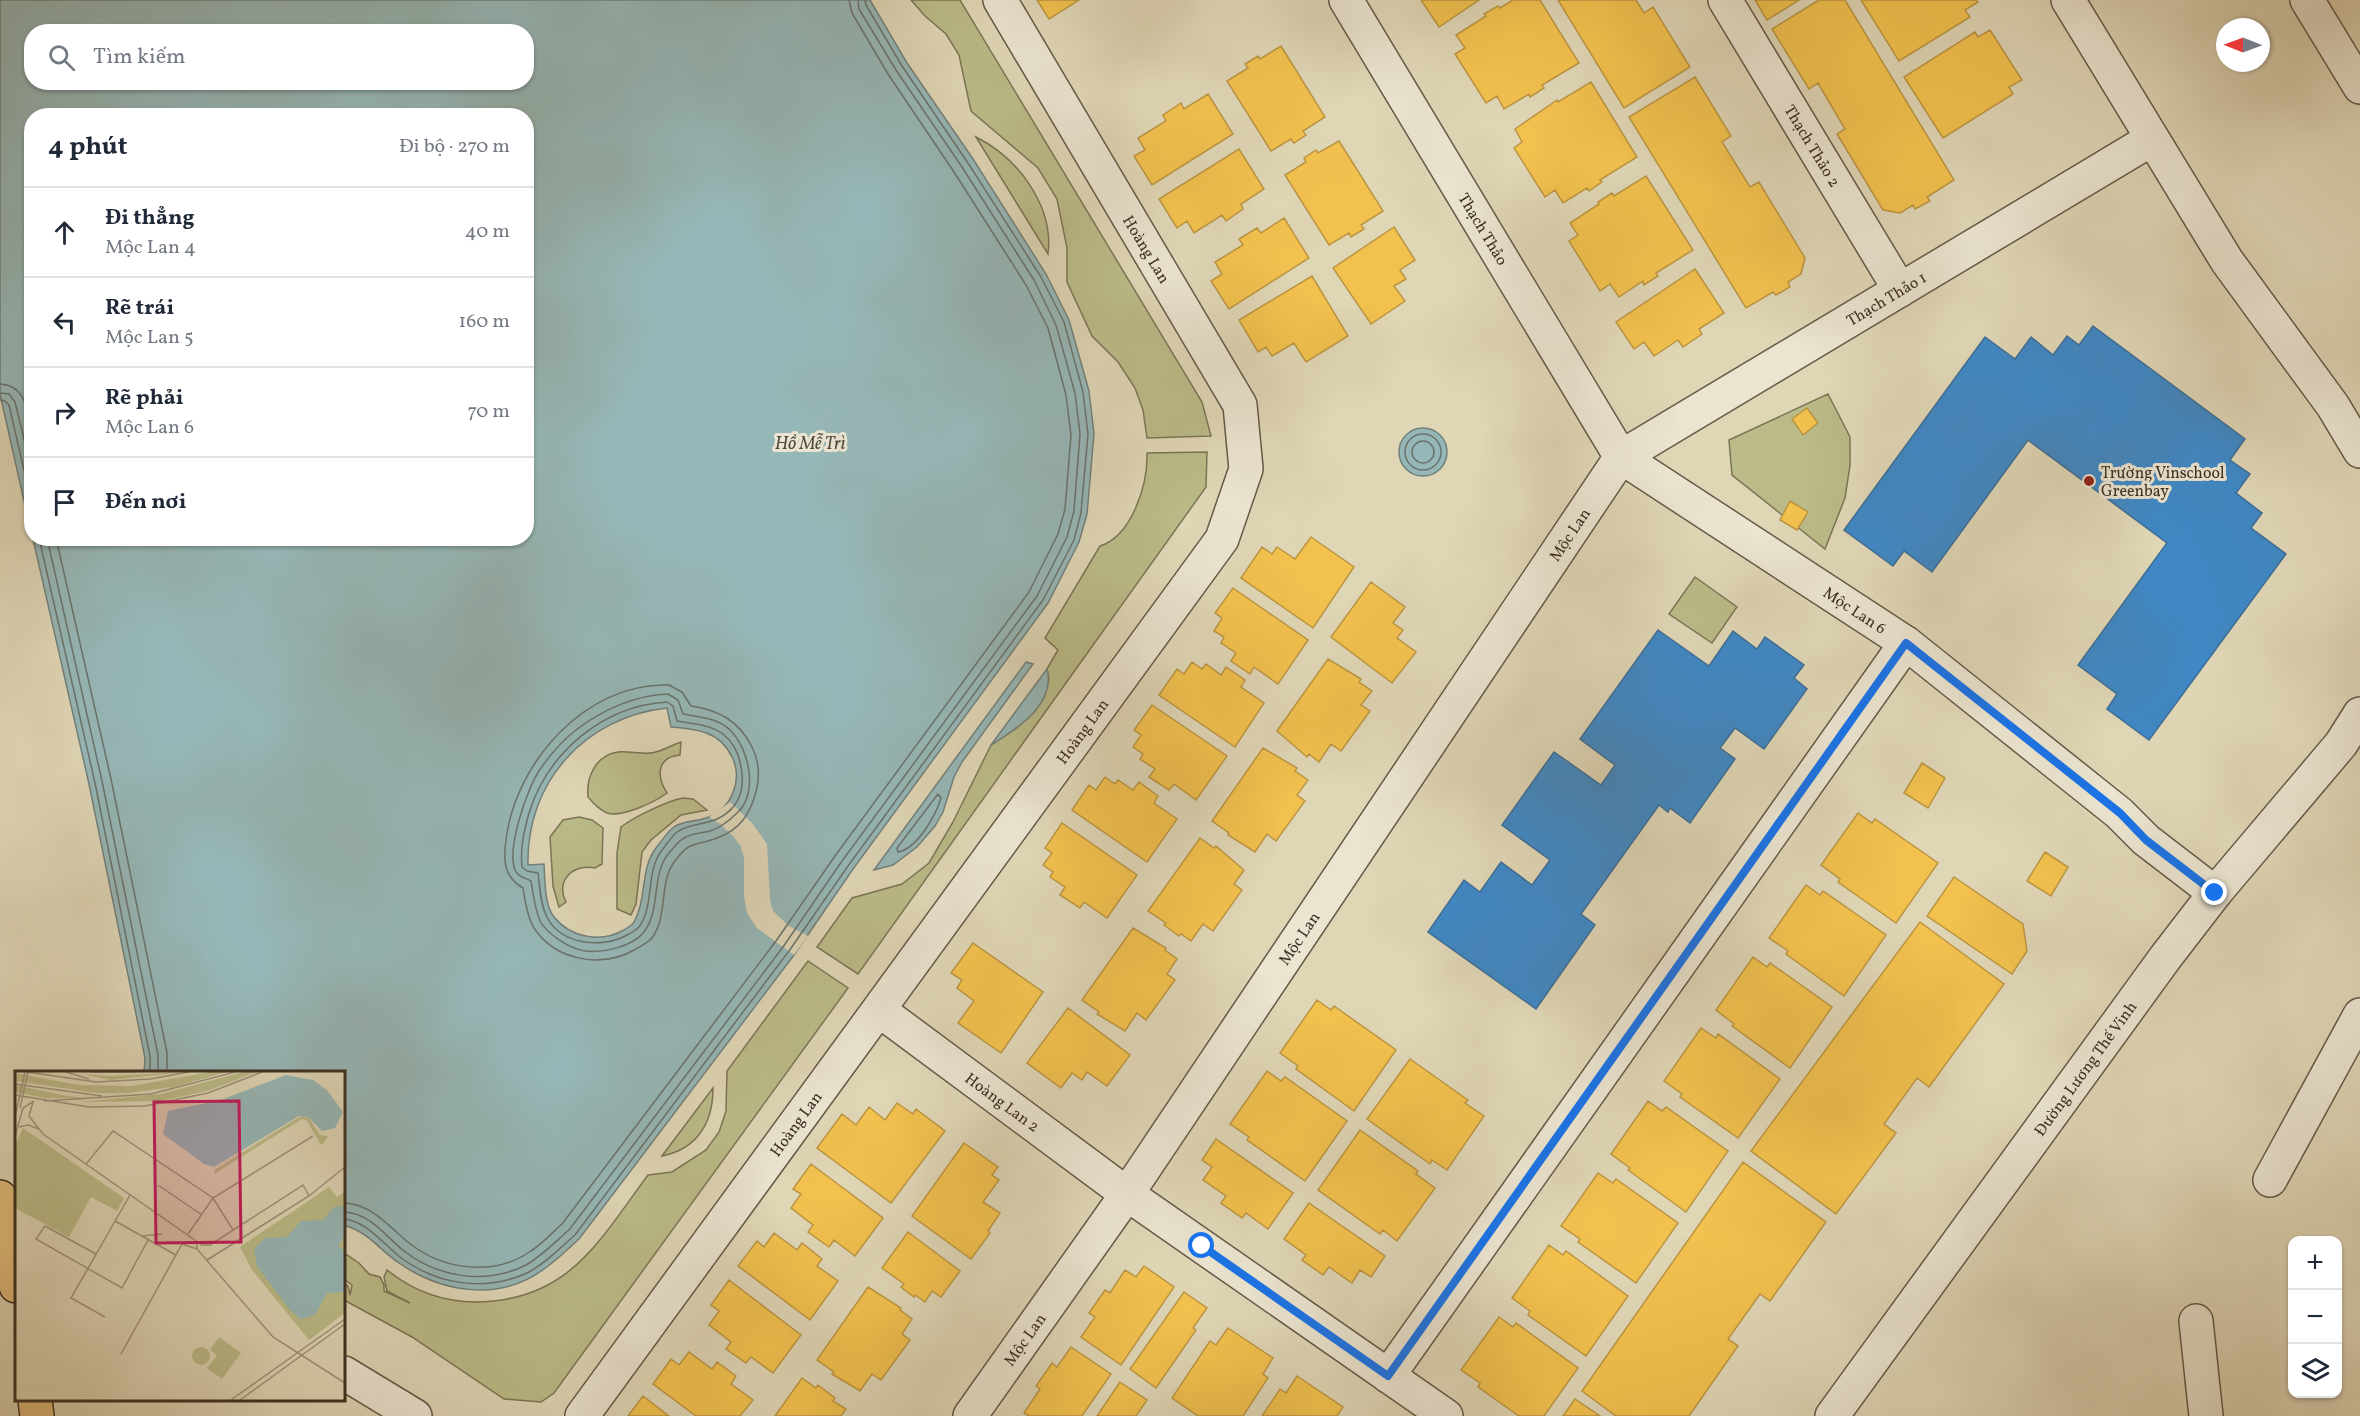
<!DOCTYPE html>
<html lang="vi">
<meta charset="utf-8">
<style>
:root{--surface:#fff;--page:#f2f2f3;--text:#1f2937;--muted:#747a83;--line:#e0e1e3}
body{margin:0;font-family:Vollkorn,serif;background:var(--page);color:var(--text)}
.controls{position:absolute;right:18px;bottom:18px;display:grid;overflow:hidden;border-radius:12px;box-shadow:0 2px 4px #0004}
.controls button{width:54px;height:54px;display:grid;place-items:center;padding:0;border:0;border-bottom:2px solid var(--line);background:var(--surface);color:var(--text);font:30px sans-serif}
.compass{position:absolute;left:2216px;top:18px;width:54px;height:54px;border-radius:50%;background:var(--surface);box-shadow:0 2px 4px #0004;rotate:271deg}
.stop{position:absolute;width:18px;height:18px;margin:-14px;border:4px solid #1a73e8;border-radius:50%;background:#fff}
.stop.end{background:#1a73e8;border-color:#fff;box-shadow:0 2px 6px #0008}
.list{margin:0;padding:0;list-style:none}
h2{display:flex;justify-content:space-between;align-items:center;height:78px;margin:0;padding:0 24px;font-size:26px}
h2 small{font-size:20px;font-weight:400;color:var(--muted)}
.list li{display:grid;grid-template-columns:39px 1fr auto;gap:18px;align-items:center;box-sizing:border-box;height:90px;padding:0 24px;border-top:2px solid var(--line)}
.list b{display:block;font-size:22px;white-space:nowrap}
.list p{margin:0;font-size:20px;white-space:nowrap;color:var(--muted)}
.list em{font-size:20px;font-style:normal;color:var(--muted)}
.icon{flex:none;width:33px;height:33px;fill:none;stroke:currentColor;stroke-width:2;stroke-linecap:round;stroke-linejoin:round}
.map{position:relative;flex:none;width:2360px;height:1416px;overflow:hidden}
.search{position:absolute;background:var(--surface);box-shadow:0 2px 4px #0004;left:24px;top:24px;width:510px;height:66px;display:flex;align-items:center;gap:15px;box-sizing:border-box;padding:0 21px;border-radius:24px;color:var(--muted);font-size:22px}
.panel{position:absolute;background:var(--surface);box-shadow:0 2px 4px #0004;left:24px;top:108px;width:510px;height:438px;border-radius:24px}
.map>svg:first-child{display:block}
</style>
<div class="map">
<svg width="2360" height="1416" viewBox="0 0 2360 1416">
<rect width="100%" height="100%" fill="#dfd6b6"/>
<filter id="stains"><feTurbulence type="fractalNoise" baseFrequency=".00333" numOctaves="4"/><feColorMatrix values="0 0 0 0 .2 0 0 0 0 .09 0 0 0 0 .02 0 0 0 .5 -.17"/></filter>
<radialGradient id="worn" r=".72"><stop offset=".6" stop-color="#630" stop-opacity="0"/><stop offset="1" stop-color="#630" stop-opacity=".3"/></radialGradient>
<path fill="#babb88" stroke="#7b7556" stroke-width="1.5" d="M911 0H960L1202 402 1211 436 1147 438 1143 410 1135 388 1118 362 1092 336 1067 282V248L1057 199 1038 168 971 111 959 55 946 34 925 16Z
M976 137C1018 158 1054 206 1048 254Z
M1828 394 1850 437V465L1845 498 1825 549 1732 475 1729 440Z
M1207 452 1206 487 858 974 817 947 852 898 902 884 929 863 953 822 991 745 1017 728 1036 710 1044 698 1049 679 1047 669 1058 650 1045 638 1100 546C1132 536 1148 484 1147 453Z
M1695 577 1737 607 1712 643 1669 614Z
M681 742 680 755C657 757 656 776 667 793 655 802 621 818 607 813 600 810 593 803 588 797 586 777 596 755 618 752 629 751 640 754 651 753 661 752 672 745 681 742Z
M683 798 693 799 707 810 681 815 651 840 642 852 636 904 631 915 617 909V853L621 827C634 817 667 801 683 798Z
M579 817 592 820 603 828 602 864 595 868C573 863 555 881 566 902L559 907 553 886 550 837 563 820Z
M808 961 848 988 554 1393 541 1402 504 1399 412 1337 344 1300V1283L348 1286 350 1295 352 1285 344 1279V1253L359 1263 369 1274 380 1277 384 1285V1291L410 1303 387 1291 384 1277 387 1270C413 1291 442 1302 476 1302 569 1301 599 1241 648 1175L672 1172 706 1150 719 1132 726 1111 727 1071Z
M713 1088C713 1123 697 1149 662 1156Z"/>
<path fill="#96b7b7" stroke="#72817c" stroke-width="1.5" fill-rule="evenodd" d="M0 0H870L907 63 973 159 1046 274 1069 320 1089 391 1094 434 1087 514 1079 542 1048 603 853 869 794 955 579 1239C568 1249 557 1260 544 1269 500 1302 442 1293 399 1263 377 1248 370 1233 344 1225V1072H144L145 1058 89 784 33 539 526 538V116H32L31 532 0 394ZM32 32H526V82H32ZM667 708 671 727C696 729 720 731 732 757 743 779 732 808 709 817 697 822 684 820 674 827 667 832 661 842 656 848 640 869 647 899 634 922 632 926 628 927 624 930 601 943 571 938 554 917 544 904 545 879 544 864L528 865C526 782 585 717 667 708Z
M1399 452a24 24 0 1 1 48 0a24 24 0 1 1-48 0Z
M1026 662 1033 664 962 762 954 777 943 812 935 826 917 847 893 865 874 870Z
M1047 669C1056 705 1017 728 991 745Z"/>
<path fill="#dfd6b6" d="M730 802 752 823 767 844 770 899 773 911 789 926 808 936 794 955 757 928 747 913 744 896V858L741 847 733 836 719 823 709 817Z"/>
<path fill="#f2c14e" stroke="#bb9541" stroke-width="1.5" d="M1037 0H1079L1049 19Z
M1421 0H1479L1439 27Z
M1513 0H1540L1579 63 1542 85 1544 88 1530 97 1529 94 1504 109 1497 96 1486 103 1455 54 1465 48 1456 35 1486 16 1484 14 1498 6 1500 8Z
M1558 0H1636L1644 13 1653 7 1690 67 1624 108Z
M1755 0H1799L1767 20Z
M1819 0H1845L1954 180 1927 197 1930 201 1915 209 1913 205 1900 213 1883 210 1837 134 1845 129 1818 83 1809 89 1772 29Z
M1861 0H1976L1978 2 1965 10 1970 17 1899 61Z
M1990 30 2022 80 2009 87 2013 94 1943 138 1904 77 1975 32 1978 37Z
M1281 46 1325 117 1303 131 1306 135 1294 143 1291 139 1271 151 1227 81 1248 68 1245 64 1258 56 1260 59Z
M1695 77 1731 136 1722 142 1750 187 1759 182 1805 258 1801 274 1788 282 1790 287 1776 295 1773 292 1746 308 1629 117Z
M1591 82 1637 157 1600 180 1602 182 1589 191 1587 188 1563 203 1555 190 1545 197 1514 148 1522 142 1515 129 1557 100 1558 102Z
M1208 94 1233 134 1152 185 1134 156 1145 150 1138 138 1166 121 1163 115 1181 103 1184 109Z
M1339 141 1383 211 1361 225 1364 229 1351 237 1349 233 1329 245 1285 175 1306 162 1304 158 1316 150 1318 153Z
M1239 149 1264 189 1241 204 1243 209 1226 221 1222 215 1194 233 1187 221 1177 228 1159 199Z
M1646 176 1693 250 1656 273 1658 276 1644 285 1643 281 1619 297 1610 284 1600 291 1569 241 1578 235 1570 223 1599 204 1598 202 1612 193 1614 196Z
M1284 218 1309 258 1229 309 1211 281 1222 274 1215 262 1243 245 1239 239 1257 228 1261 233Z
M1394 227 1415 260 1400 270 1406 279 1394 286 1405 301 1371 324 1333 268Z
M1695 269 1724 313 1699 329 1702 334 1683 347 1678 340 1654 356 1644 342 1634 349 1616 322Z
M1312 276 1348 336 1306 362 1294 343 1272 356 1266 347 1258 352 1239 320Z
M1807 408 1818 423 1803 435 1792 419Z
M1790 501 1808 512 1797 530 1780 520Z
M1311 537 1354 567 1313 628 1241 578 1262 547 1272 554 1277 547 1295 559Z
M1371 582 1405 607 1393 623 1403 630 1397 638 1416 652 1392 683 1331 637Z
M1233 588 1308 640 1278 684 1254 667 1250 674 1231 661 1236 653 1221 643 1224 637 1214 631 1222 618 1215 613Z
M1328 659 1361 679 1359 682 1372 691 1361 705 1370 711 1341 751 1331 744 1319 762 1309 754 1307 757 1277 731Z
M1192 662 1202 669 1206 664 1221 675 1226 667 1245 680 1241 687 1264 703 1235 747 1159 695 1177 669 1184 674Z
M1152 705 1227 756 1196 800 1174 784 1169 790 1149 777 1155 769 1140 759 1143 754 1133 747 1141 735 1134 730Z
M1263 748 1297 768 1295 771 1308 780 1297 795 1305 801 1276 841 1267 834 1255 852 1228 835 1229 833 1212 821Z
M1922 763 1945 778 1928 808 1904 793Z
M1105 777 1115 784 1118 780 1133 790 1139 782 1158 796 1154 803 1177 819 1147 862 1072 810 1089 785 1096 790Z
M1858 813 1872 823 1875 819 1938 863 1896 923 1838 882 1840 879 1821 865Z
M1062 823 1137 875 1107 918 1084 902 1080 908 1060 895 1065 887 1050 877 1053 872 1043 865 1052 853 1045 848Z
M1200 838 1214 848 1216 846 1244 870 1234 884 1242 890 1213 931 1203 924 1191 941 1181 934 1179 936 1164 925 1166 923 1148 911Z
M2045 852 2068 867 2051 896 2027 881Z
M1954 877 2023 924 2027 951 2012 974 1927 916Z
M1806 885 1820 895 1823 891 1886 935 1844 996 1786 954 1788 951 1769 938Z
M1920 922 2004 984 1929 1087 1917 1078 1884 1124 1896 1133 1836 1214 1751 1151Z
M1133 928 1166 948 1165 950 1177 959 1167 974 1175 980 1146 1020 1137 1013 1125 1031 1097 1014 1099 1012 1082 1000Z
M973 943 1043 992 1001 1053 958 1023 974 1001 957 988 962 980 951 973Z
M1753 957 1767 967 1770 963 1832 1007 1790 1068 1732 1026 1734 1024 1716 1010Z
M1317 1000 1331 1010 1334 1006 1396 1050 1354 1111 1296 1069 1298 1066 1280 1053Z
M1068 1008 1130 1055 1107 1086 1087 1072 1082 1080 1072 1073 1061 1088 1027 1063Z
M1701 1028 1716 1038 1718 1034 1780 1079 1738 1138 1680 1097 1682 1094 1664 1081Z
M1410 1059 1468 1100 1465 1103 1484 1116 1447 1170 1432 1160 1430 1164 1367 1119Z
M1267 1071 1281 1081 1285 1077 1347 1121 1305 1181 1247 1140 1249 1137 1230 1124Z
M1648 1101 1662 1111 1666 1107 1728 1151 1686 1212 1628 1170 1630 1168 1611 1154Z
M897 1103 913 1114 916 1109 945 1131 891 1203 817 1148 842 1114 856 1125 869 1107 885 1120Z
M1360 1130 1418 1171 1416 1174 1435 1188 1397 1241 1383 1230 1380 1234 1318 1190Z
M1216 1139 1293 1193 1268 1229 1246 1213 1242 1218 1221 1203 1226 1196 1203 1180 1212 1167 1202 1160Z
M964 1143 998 1167 992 1175 999 1180 983 1202 1000 1213 988 1231 990 1233 971 1259 912 1216Z
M1743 1162 1826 1222 1770 1301 1760 1294 1728 1339 1738 1346 1689 1416H1616L1582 1391Z
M811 1164 883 1218 855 1256 834 1240 829 1247 808 1232 813 1225 791 1208 801 1194 793 1189Z
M1598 1173 1613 1183 1616 1179 1678 1223 1636 1283 1578 1242 1580 1239 1561 1226Z
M1309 1203 1385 1256 1371 1277 1360 1270 1352 1283 1329 1267 1323 1275 1302 1260 1306 1255 1284 1239Z
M908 1232 960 1271 941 1297 932 1291 925 1302 915 1295 914 1297 901 1287 904 1284 882 1268Z
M774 1233 797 1250 802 1243 822 1259 817 1266 838 1281 810 1320 738 1266 757 1241 764 1247Z
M1549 1245 1563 1255 1566 1251 1628 1296 1586 1356 1528 1315 1530 1311 1512 1298Z
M1144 1266 1174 1287 1121 1365 1081 1337 1095 1317 1089 1313 1105 1290 1110 1293 1125 1270 1136 1277Z
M729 1280 801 1335 773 1373 751 1357 746 1363 726 1349 731 1342 709 1325 719 1311 711 1305Z
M868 1287 901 1308 900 1310 912 1319 902 1334 910 1340 881 1380 872 1374 860 1391 832 1374 834 1372 817 1360Z
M1184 1292 1207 1308 1193 1328 1196 1330 1156 1388 1130 1369Z
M1499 1317 1513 1327 1516 1323 1578 1368 1544 1416H1519L1478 1387 1480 1383 1461 1370Z
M1228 1328 1273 1358 1263 1374 1268 1378 1243 1416H1198L1172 1398 1210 1341 1216 1345Z
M1071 1347 1111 1374 1082 1416H1029L1024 1413 1040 1389 1036 1386 1052 1363 1057 1367Z
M689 1352 712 1369 717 1362 736 1376 731 1384 753 1400 740 1416H696L653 1384 671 1359 679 1365Z
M1297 1376 1343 1407 1337 1416H1262L1280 1389 1286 1393Z
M802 1378 816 1388 818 1385 835 1398 833 1401 846 1409 841 1416H775Z
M1120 1382 1147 1400 1136 1416H1097Z
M643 1396 669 1416H628Z
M1575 1399 1600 1416H1563Z"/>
<path fill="#3f88c5" stroke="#3e6d94" stroke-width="1.5" d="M2093 326 2245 439 2230 460 2250 474 2236 493 2262 513 2251 528 2286 554 2149 740 2107 709 2117 694 2078 665 2167 543 2028 440 1932 572 1904 551 1893 566 1844 530 1985 337 2015 359 2031 337 2053 355 2067 336 2079 345Z
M1658 630 1709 666 1733 631 1757 649 1765 637 1804 665 1794 678 1807 689 1764 749 1735 728 1720 748 1735 759 1690 823 1670 808 1668 812 1659 805 1581 914 1595 925 1536 1009 1428 932 1464 880 1480 892 1501 862 1532 885 1550 860 1502 825 1554 752 1601 785 1615 765 1580 739Z"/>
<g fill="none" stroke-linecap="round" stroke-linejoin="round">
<path stroke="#69736d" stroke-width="1.5" d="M0 384C26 385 27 411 32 431
M0 393 9 394 15 402 32 472
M0 400 5 401 9 405 32 505
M1405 452a18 18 0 1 1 36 0a18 18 0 1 1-36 0Z
M1412 452a11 11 0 1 1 22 0a11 11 0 1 1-22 0Z
M39 538 95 783 150 1056V1072
M47 538 102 781 158 1055V1072
M56 538 111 779 167 1053V1072
M669 685 682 692 691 706C719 710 739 721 752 747 759 760 760 778 756 792 750 814 740 830 717 838 695 847 691 839 675 861 658 882 669 917 651 939 647 943 641 946 636 949 602 969 556 961 534 928 527 917 525 900 523 888 504 877 503 861 506 840 515 763 586 682 669 685Z
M668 694 678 700 683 714C699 717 718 718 730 730 749 748 759 794 737 813 730 820 720 828 710 831 702 833 692 833 684 838 678 841 673 849 668 854 651 876 661 910 644 932 632 947 603 953 585 951 570 949 547 934 540 921 535 909 533 893 531 881 526 878 520 878 516 872 505 852 527 789 539 771 549 756 562 741 576 730 602 710 635 695 668 694Z
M667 702 673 706 677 721C692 724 711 724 724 735 742 749 749 787 734 806 716 828 693 820 677 832 672 836 667 844 662 850 645 872 655 905 639 927 636 930 631 933 627 935 603 949 561 945 547 917 540 904 540 887 538 873L527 871 522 867C520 848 524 831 529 813 548 752 603 706 667 702Z
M938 794 941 798C936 815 917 849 898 852L897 848Z
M344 1203C372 1204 389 1227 409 1243 443 1270 494 1277 531 1251 542 1244 552 1233 562 1224L776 941 835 856 1029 592 1058 534 1065 509 1071 435 1066 395 1048 328 1026 285 954 172 888 74 852 13 849 0
M344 1212C370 1213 385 1236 404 1251 439 1278 486 1285 526 1265 542 1256 555 1242 569 1230L783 947 842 861 1037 596 1067 537 1074 511 1080 434 1075 393 1056 325 1034 280 962 167 896 70 859 9 858 0
M344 1219C368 1222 382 1243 400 1257 437 1285 485 1292 527 1273 545 1264 560 1248 575 1235L789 951 848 866 1043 600 1074 540 1081 513 1088 434 1083 392 1064 322 1041 277 968 163 902 66 866 5 865 0"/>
<defs>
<g id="minor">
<path id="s1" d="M1346 0 1621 457 1906 643 2119 813 2146 840 2215 893"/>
<path id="s2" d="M1725 0 1900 290"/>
<path d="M2068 0 2227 261 2333 406 2360 451"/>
<path d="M2307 0 2360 87"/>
<path id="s3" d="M879 1010 1127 1194 1446 1416"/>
<path d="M2270 1180 2360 1015"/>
<path d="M2196 1321 2206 1416"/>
<path d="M344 1373 415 1416"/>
<path d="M1388 1376 1906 643"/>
<path id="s4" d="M582 1416 1222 539 1246 469 1240 405 1000 0"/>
<path id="s5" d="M970 1416 1127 1194 1621 457 2152 139"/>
<path id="s6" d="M1832 1416 2165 958 2215 893 2341 744 2360 714"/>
</g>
<path id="major" d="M0 1197 16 1286
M35 1400 37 1416"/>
</defs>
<use href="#minor" stroke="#655948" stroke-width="36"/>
<use href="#major" stroke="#3c2f23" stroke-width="36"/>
<use href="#minor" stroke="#eae4d0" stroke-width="33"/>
<use href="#major" stroke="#e0bb7b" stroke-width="33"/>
</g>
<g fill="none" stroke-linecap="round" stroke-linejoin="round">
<path stroke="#1a73e8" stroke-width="8" d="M1202 1246 1388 1376 1906 643 2120 813 2146 840 2215 893"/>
</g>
<circle fill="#8f2418" stroke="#eae4d0" stroke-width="2" cx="2089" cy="481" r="6"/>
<g text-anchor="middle" stroke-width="6" stroke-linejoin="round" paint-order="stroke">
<g font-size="16" fill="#3c2f23" stroke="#eae4d0">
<text dy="6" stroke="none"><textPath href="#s2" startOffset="170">Thạch Thảo 2</textPath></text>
<text dy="6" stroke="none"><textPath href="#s1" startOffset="267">Thạch Thảo</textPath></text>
<text transform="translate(1147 249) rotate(59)" y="6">Hoàng Lan</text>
<text dy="6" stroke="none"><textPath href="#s5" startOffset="1468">Thạch Thảo 1</textPath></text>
<text dy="6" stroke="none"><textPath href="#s5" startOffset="1066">Mộc Lan</textPath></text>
<text dy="6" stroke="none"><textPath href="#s1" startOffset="813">Mộc Lan 6</textPath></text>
<text dy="6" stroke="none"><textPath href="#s4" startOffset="848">Hoàng Lan</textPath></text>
<text dy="6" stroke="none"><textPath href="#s5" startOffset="580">Mộc Lan</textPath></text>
<text dy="6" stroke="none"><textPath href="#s6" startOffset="430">Đường Lương Thế Vinh</textPath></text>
<text dy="6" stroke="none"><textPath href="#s3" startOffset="154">Hoàng Lan 2</textPath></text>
<text dy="6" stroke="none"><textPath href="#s4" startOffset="362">Hoàng Lan</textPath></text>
<text dy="6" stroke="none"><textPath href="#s5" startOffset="94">Mộc Lan</textPath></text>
</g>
<g font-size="16" fill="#3c2f23" stroke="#eae4d0" text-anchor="start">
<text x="2101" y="478">Trường Vinschool<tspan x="2101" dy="18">Greenbay</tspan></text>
</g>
<g font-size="18" font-style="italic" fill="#4e4a41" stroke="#eae4d0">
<text x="810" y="449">Hồ Mễ Trì</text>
</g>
</g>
<g transform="translate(15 1071)">
<rect width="330" height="330" fill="#dfd6b6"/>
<path d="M170 1 95 9 68 3 93 5ZM194 1H212L158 16 112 22H82L0 10V2L63 14 117 15ZM228 1H242L192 20 146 30 66 31 146 23ZM0 14 52 25 72 27H30L0 21ZM286 45 294 47 305 64 313 65 309 72 306 74 292 50 287 48 199 103V99ZM8 57 109 127 102 140 76 126 54 166 0 137V74ZM314 116 322 126 330 120V242L294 269 237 199 225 176ZM204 266 226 282 207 308 192 297 202 284 195 279ZM177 285a9 9 0 1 1 18 0a9 9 0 1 1-18 0Z" fill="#babb88"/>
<path d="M271 4 298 9 312 19 328 41 320 57 307 60 293 46 284 45 199 96 189 93 148 63 153 40 206 29ZM330 135V164L323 175 330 180V221L312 222 300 244 286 248 275 239 242 195 239 178 250 167 272 166 286 150 308 149 319 136Z" fill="#96b7b7"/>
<path fill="none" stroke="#9e937b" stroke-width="1.5" d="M12 1 81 11 135 8 174 1M51 1 74 8M75 1H121M0 13 87 25M0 24 74 36 130 35 193 22 247 1M29 30 136 23 220 1M18 31 14 45 28 63 187 174H195L288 114 294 125M5 37 13 1M0 46 10 1M4 56 13 54 24 58M0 65 8 37 19 30M71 93 98 60 198 127 218 159M143 114 187 144M100 150 161 184M173 163 198 127 298 65M127 165 147 163M182 171V178L258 266 330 312M81 183 30 155 21 168 107 217 133 169M192 189 294 125 330 96M90 246 56 227 115 124M106 283 167 173 182 178M216 329 330 248M225 329 330 253"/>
<path fill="#c2185b" fill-opacity="0.15" stroke="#c2185b" stroke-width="3" d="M224 30 226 171 141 172 139 31Z"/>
<rect width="330" height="330" fill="none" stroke="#3c2f23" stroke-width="3"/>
</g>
<rect width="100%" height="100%" filter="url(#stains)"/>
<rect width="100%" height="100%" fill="url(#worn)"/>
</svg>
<div class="controls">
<button>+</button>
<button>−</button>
<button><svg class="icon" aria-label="layers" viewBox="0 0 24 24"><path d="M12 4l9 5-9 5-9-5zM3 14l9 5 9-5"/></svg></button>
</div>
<svg class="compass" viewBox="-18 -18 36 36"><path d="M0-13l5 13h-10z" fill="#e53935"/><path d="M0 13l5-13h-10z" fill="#747a83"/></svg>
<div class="stop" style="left:1202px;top:1246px"></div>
<div class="stop end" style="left:2215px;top:893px"></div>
<div class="search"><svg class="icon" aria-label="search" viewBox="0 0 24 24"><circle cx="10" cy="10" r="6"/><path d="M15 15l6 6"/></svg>Tìm kiếm</div>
<section class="panel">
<h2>4 phút<small>Đi bộ · 270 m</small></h2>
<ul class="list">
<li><svg class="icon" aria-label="ahead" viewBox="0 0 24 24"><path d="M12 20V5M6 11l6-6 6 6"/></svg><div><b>Đi thẳng</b><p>Mộc Lan 4</p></div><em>40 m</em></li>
<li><svg class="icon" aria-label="left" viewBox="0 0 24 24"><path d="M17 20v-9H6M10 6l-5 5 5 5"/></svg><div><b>Rẽ trái</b><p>Mộc Lan 5</p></div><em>160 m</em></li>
<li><svg class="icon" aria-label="right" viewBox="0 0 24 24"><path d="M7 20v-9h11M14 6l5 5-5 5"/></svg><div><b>Rẽ phải</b><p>Mộc Lan 6</p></div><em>70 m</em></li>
<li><svg class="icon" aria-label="arrive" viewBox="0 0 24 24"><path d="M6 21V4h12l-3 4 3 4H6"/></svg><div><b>Đến nơi</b></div></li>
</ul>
</section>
</div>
